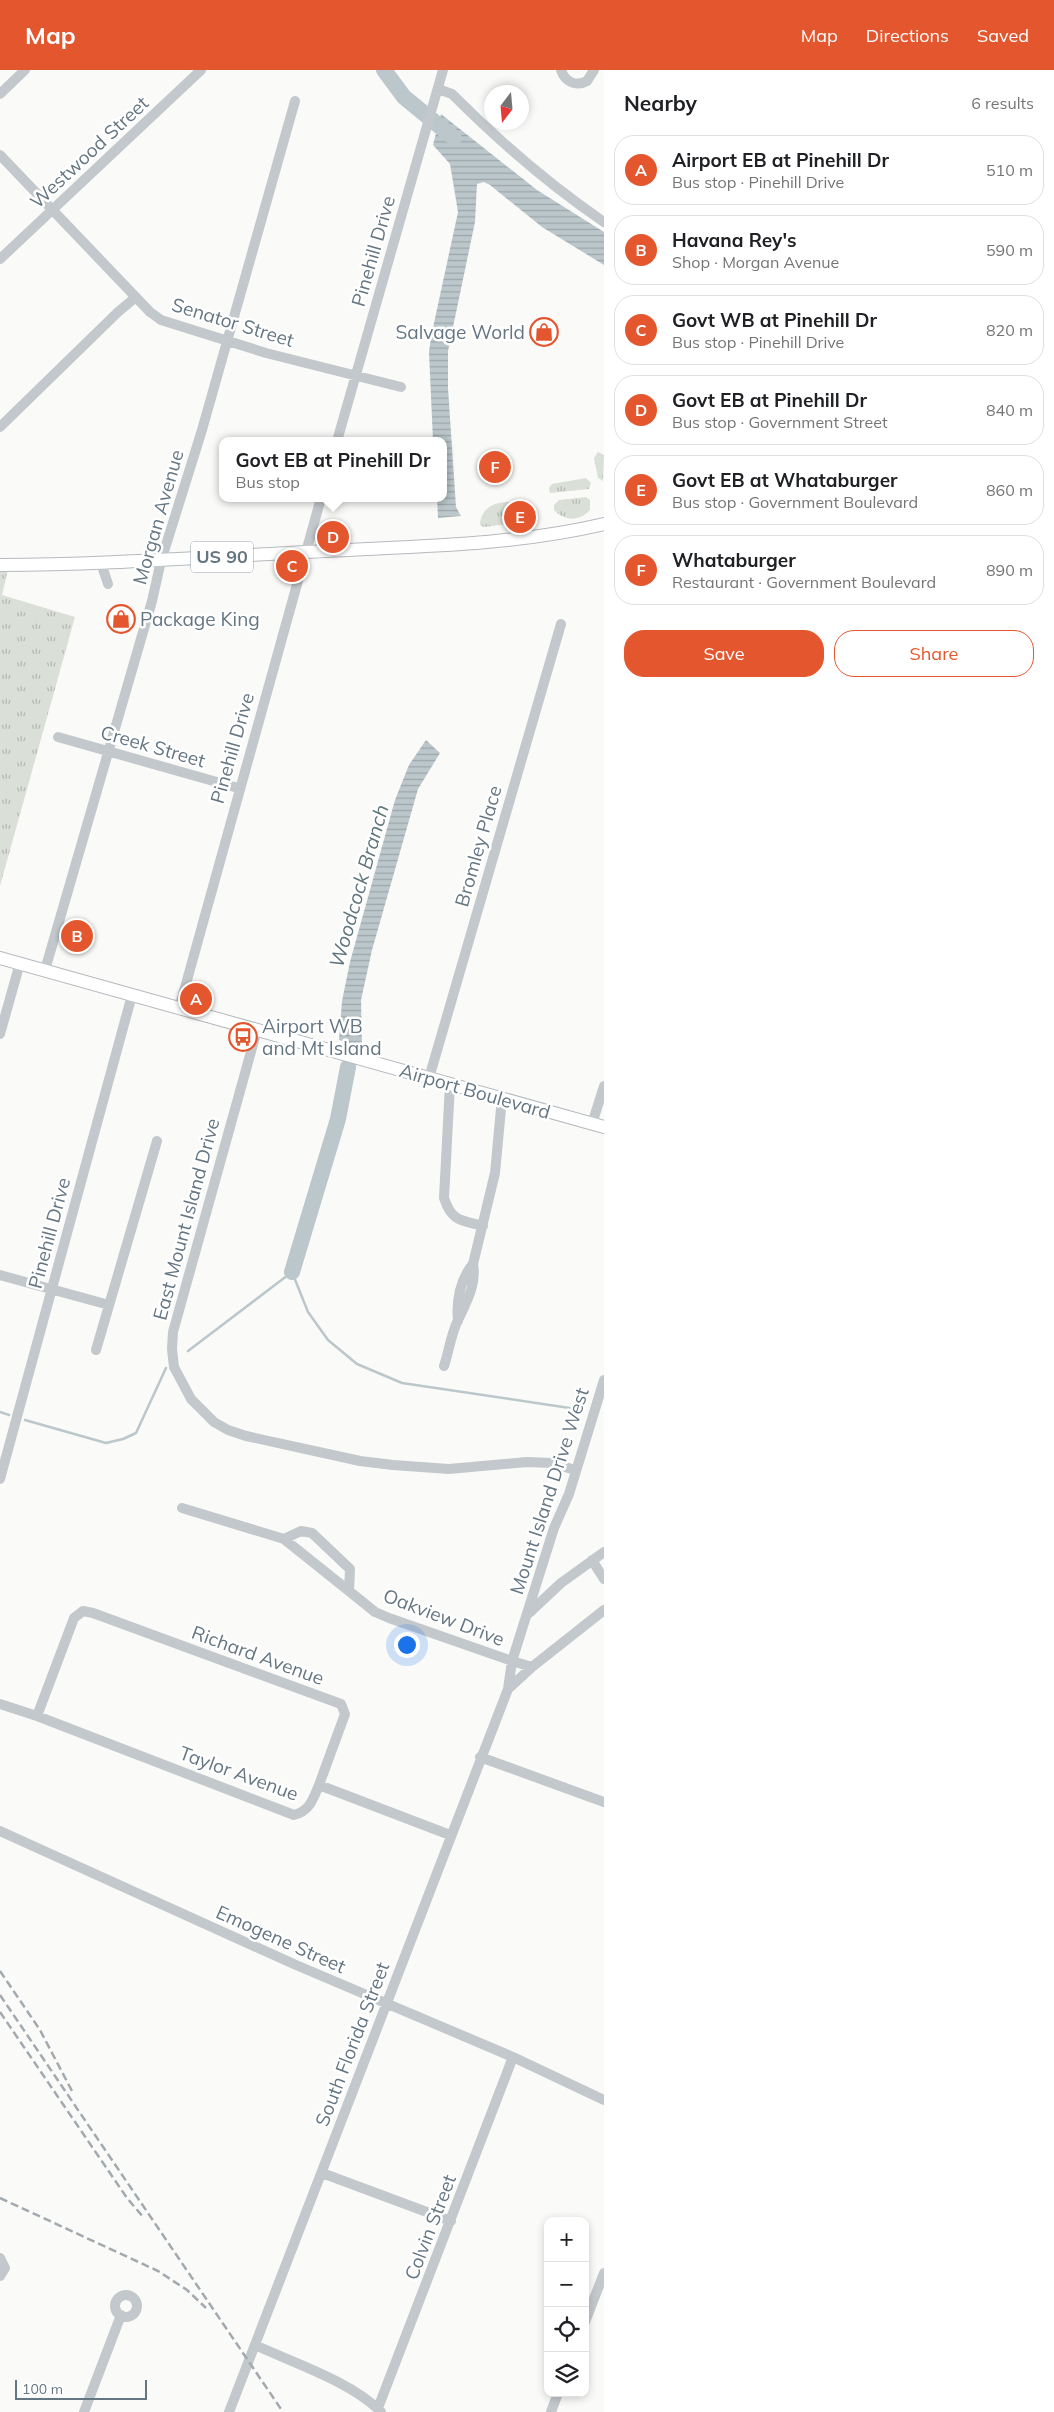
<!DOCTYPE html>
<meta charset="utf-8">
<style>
:root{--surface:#fff;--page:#f2f2f2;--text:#202124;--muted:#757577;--line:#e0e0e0;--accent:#e4572e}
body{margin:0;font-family:Mulish,sans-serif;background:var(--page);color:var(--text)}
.controls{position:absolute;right:15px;bottom:15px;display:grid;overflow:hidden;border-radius:10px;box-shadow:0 2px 8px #0003}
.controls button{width:45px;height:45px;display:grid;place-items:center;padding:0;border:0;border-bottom:1px solid var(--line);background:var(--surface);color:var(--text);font:25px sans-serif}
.compass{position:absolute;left:484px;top:15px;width:45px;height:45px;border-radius:50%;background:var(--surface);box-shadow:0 2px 8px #0003;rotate:196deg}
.scale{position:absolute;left:15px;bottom:12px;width:132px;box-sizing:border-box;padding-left:5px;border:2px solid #657683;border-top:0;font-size:14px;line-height:18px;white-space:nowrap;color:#657683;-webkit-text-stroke:4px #fff;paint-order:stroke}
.you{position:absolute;left:406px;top:1574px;width:18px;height:18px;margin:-12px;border:4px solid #fff;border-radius:50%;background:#1a73e8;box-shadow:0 0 0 8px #1a73e833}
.badge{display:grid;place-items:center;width:32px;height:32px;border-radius:50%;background:var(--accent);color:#fff;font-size:16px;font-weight:700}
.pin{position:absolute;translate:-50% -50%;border:2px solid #fff;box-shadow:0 1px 5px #0006}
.popup{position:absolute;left:219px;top:367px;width:228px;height:65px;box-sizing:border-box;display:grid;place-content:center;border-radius:10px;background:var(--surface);filter:drop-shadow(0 1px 4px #0005);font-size:16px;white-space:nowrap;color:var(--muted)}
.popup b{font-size:19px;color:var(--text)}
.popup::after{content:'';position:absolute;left:50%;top:100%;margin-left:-10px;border:10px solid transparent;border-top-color:var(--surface)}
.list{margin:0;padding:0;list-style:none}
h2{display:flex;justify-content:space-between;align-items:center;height:65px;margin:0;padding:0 20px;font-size:21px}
h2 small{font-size:16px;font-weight:400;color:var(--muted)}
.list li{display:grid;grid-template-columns:32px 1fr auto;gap:15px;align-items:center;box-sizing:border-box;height:70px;margin:0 10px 10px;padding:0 10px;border:1px solid var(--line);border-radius:20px}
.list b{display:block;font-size:19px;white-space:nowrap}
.list p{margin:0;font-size:16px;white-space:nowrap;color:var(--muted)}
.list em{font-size:16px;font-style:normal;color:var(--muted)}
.actions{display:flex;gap:10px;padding:15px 20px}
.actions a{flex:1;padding:11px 0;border:1px solid var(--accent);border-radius:20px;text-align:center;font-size:18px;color:var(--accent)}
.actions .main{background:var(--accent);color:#fff}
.icon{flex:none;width:28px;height:28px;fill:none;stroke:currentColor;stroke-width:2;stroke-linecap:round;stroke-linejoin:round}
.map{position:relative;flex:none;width:604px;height:2342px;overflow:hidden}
header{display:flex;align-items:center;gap:30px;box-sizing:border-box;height:70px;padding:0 25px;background:var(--accent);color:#fff}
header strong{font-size:24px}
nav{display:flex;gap:28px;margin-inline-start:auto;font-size:18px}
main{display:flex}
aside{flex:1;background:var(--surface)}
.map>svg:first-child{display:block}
</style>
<header>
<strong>Map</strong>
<nav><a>Map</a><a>Directions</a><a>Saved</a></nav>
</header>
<main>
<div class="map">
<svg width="604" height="2342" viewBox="0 0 604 2342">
<defs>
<pattern id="grass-tufts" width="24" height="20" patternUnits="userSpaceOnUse" patternTransform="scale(1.25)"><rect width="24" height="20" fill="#dadfd7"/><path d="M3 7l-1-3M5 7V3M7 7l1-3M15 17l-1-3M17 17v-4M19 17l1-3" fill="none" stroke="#b4b9b4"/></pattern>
<pattern id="water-rules" width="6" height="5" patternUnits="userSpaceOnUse" patternTransform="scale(1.25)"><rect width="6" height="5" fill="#bbc7cb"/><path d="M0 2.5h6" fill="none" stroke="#9ca6aa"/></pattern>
</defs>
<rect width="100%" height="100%" fill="#fafaf8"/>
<path fill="url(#grass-tufts)" d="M598 382 604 385 603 411 598 408 594 388Z
M586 408 591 413 589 419 550 423 549 418 552 414Z
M586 427 590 430V440C579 452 565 451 554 440V435L559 430Z
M519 433 534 445 533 451 484 457 480 455C481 434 501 430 519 433Z
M0 495H9L2 525 75 547 0 816Z"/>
<path fill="url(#water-rules)" d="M441 44 537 120 604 162V195L542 157 490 115 484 112 477 114 475 152 448 281V318L456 437 461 446 438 448 437 428H443V371H433L429 282 431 267 458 142 450 94 433 75Z
M426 670 440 683 418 719 372 880 361 930 362 977 339 970 342 931 350 892 395 730 409 695Z"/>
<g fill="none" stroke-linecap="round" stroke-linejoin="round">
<path stroke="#bbc7cb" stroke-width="2.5" d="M188 1281 292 1202 308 1242 328 1270 357 1294 402 1313 583 1340
M0 1342 9 1345
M25 1350 106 1373 123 1369 136 1363 166 1298"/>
<path stroke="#bbc7cb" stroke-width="16" d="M384 0 404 27 454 68
M292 1202 338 1049 348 997"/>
<defs>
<path id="major" d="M0 495C102 495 204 487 306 482 406 476 506 477 604 454
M0 888 604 1057"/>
</defs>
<use href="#major" stroke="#b5babe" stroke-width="14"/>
<path stroke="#c3c8cc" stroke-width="10" d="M561 0C565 12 576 17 587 11L594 0
M438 19 452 24C499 71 548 114 604 152
M0 24 25 0
M0 85 150 242 161 250 266 283 401 317
M0 189 201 0
M0 357 118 242 136 227
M337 371 443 0
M101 493 108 514
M58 667 238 718
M45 900 152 531 161 491 202 360 295 31
M179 939 321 428
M257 960 173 1262 172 1279 174 1297 191 1329 214 1352 228 1360 246 1366 360 1391 393 1395 449 1399 527 1392 552 1393 575 1400
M0 964 20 893
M429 1008 561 554
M450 1014 444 1128C452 1152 461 1150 483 1156
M592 1054 604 1016
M0 1205 109 1235
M458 1251C456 1232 460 1209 473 1194
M96 1280 157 1071
M444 1296C449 1281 451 1264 458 1250 466 1233 477 1214 473 1194L495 1103 502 1028
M0 1409 132 925
M182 1438 284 1469 301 1461 312 1463 350 1499 349 1521 375 1542 389 1548 512 1591 532 1597
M284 1469 349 1521
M592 1490 604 1509
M529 1543 561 1513 604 1482
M508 1619 532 1597 604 1540
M0 1634 37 1646 294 1745C310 1741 313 1729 319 1715L450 1765
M37 1646 74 1548 83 1541 93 1543 341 1634 345 1644 319 1715
M480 1687 604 1732
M0 1761 296 1895 513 1987 604 2030
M322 2103 451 2151
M0 2188 5 2198 0 2206
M115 2236a11 11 0 1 1 22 0a11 11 0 1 1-22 0Z
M585 2252 604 2203
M255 2275C294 2293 352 2312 381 2342
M378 2338 513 1987
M84 2342 121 2245
M229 2342 508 1619 512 1591 554 1458 569 1424 604 1310
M551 2342 558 2323"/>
<use href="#major" stroke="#fff" stroke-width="12"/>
<path stroke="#a2aab0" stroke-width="2.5" stroke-dasharray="8 4" stroke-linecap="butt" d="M0 1901 40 1960 72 2021
M0 1925 283 2342
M0 1942 127 2128 144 2148
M0 2128 158 2201 187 2220 206 2238"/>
</g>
<defs>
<symbol id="shop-ring" viewBox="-11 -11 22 22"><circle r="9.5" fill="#fff" stroke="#e4572e" stroke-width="1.5"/><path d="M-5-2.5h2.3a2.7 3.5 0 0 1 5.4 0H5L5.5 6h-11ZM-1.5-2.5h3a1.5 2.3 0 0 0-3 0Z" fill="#e4572e"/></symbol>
<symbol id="bus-ring" viewBox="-11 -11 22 22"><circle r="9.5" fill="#fff" stroke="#e4572e" stroke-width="1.5"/><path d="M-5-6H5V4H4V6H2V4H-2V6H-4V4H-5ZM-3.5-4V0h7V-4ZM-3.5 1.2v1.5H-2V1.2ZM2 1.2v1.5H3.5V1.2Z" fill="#e4572e"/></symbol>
</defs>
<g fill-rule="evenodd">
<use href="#shop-ring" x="528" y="246" width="32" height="32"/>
<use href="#shop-ring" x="105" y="533" width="32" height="32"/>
<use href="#bus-ring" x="227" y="951" width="32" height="32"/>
</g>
<g text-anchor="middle" stroke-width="5" stroke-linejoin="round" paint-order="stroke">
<rect fill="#fff" stroke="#939fa8" stroke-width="1" x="191" y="471.5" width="62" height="31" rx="4"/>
<g font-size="18" font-weight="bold" fill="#657683">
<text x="222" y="493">US 90</text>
</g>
<g font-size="19" fill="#657683" stroke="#fff">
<text transform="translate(89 82) rotate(-43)" y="7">Westwood Street</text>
<text transform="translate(373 181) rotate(-74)" y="7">Pinehill Drive</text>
<text transform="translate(233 252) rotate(17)" y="7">Senator Street</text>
<text transform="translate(158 447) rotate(-74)" y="7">Morgan Avenue</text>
<text transform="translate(153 676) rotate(16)" y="7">Creek Street</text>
<text transform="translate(232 678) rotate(-74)" y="7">Pinehill Drive</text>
<text transform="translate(478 776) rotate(-74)" y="7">Bromley Place</text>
<text transform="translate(475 1021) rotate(16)" y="7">Airport Boulevard</text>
<text transform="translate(186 1149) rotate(-75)" y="7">East Mount Island Drive</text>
<text transform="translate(49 1163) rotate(-75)" y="7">Pinehill Drive</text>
<text transform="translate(549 1421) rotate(-72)" y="7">Mount Island Drive West</text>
<text transform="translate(444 1547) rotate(21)" y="7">Oakview Drive</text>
<text transform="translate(258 1585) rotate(20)" y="7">Richard Avenue</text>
<text transform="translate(239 1703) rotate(20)" y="7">Taylor Avenue</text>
<text transform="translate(281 1869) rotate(24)" y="7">Emogene Street</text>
<text transform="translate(352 1974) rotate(-69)" y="7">South Florida Street</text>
<text transform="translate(430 2157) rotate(-69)" y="7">Colvin Street</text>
</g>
<g font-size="19" fill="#657683" stroke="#fff" text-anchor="start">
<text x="525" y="269" text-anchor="end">Salvage World</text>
<text x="140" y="556">Package King</text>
<text x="262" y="963">Airport WB<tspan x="262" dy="22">and Mt Island</tspan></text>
</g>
<g font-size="20" font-style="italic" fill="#60757c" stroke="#fff">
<text transform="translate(359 816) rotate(-74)" y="7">Woodcock Branch</text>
</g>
</g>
</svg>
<div class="controls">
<button>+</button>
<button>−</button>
<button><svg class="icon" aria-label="locate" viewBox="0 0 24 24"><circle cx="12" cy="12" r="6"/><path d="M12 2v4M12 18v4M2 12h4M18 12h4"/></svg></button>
<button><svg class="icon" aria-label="layers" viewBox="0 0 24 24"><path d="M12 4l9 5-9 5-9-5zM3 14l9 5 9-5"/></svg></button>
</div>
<svg class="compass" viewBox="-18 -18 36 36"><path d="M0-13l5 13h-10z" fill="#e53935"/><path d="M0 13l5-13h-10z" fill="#757577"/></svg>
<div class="scale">100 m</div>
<div class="you"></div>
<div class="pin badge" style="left:196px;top:929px">A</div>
<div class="pin badge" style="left:77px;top:866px">B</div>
<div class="pin badge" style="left:292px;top:496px">C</div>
<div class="pin badge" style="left:333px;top:467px">D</div>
<div class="popup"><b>Govt EB at Pinehill Dr</b>Bus stop</div>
<div class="pin badge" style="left:520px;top:447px">E</div>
<div class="pin badge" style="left:495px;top:397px">F</div>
</div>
<aside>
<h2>Nearby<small>6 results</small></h2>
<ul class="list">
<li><span class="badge">A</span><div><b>Airport EB at Pinehill Dr</b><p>Bus stop · Pinehill Drive</p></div><em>510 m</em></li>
<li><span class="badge">B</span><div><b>Havana Rey's</b><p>Shop · Morgan Avenue</p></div><em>590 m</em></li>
<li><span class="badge">C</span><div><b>Govt WB at Pinehill Dr</b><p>Bus stop · Pinehill Drive</p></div><em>820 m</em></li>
<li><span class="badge">D</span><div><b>Govt EB at Pinehill Dr</b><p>Bus stop · Government Street</p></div><em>840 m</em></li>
<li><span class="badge">E</span><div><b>Govt EB at Whataburger</b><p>Bus stop · Government Boulevard</p></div><em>860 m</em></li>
<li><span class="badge">F</span><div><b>Whataburger</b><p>Restaurant · Government Boulevard</p></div><em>890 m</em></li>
</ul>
<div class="actions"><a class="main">Save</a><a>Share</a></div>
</aside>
</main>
